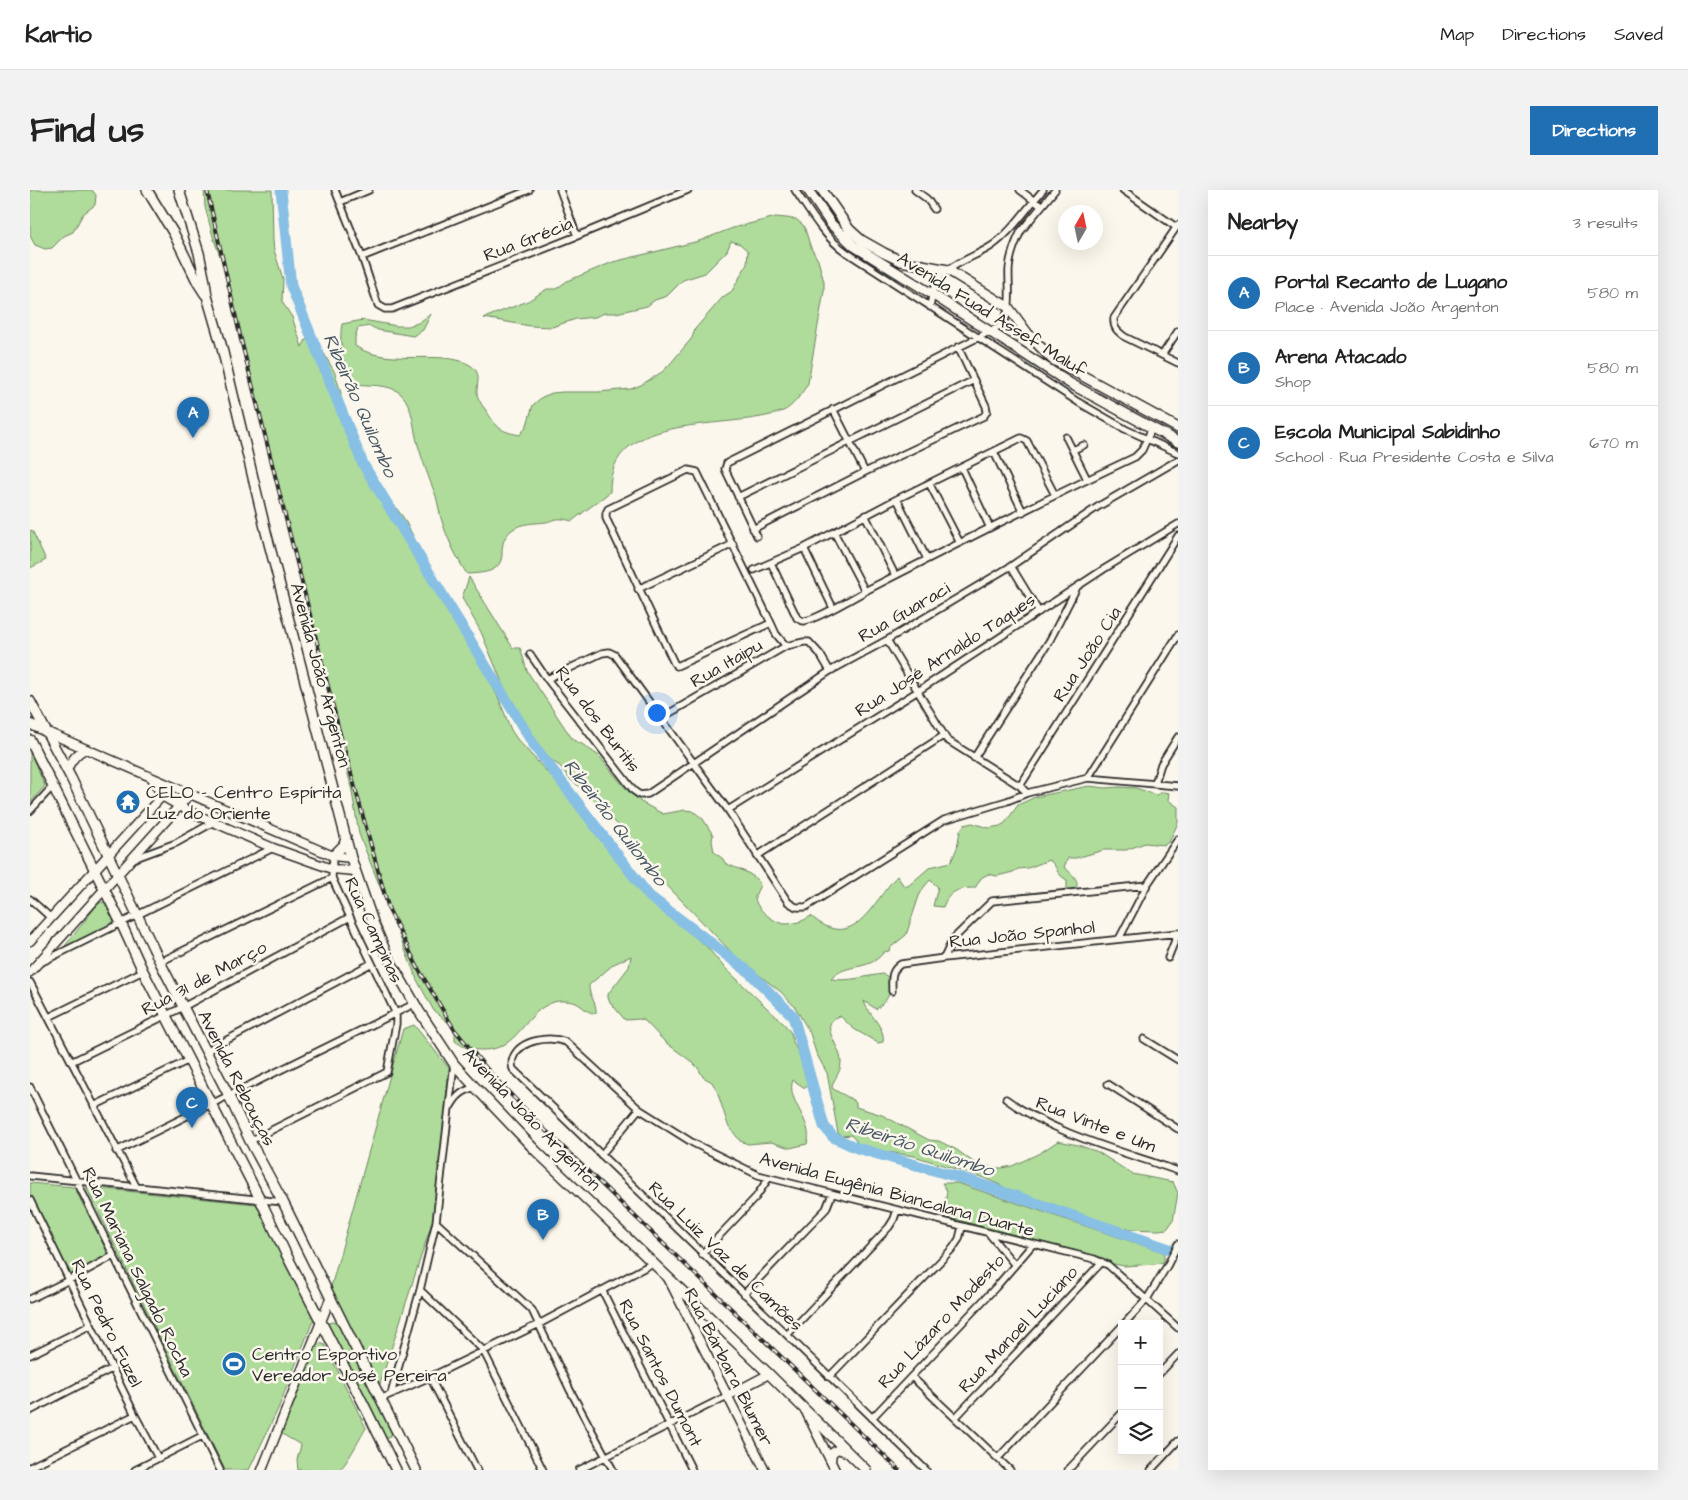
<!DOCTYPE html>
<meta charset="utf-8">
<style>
:root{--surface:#fff;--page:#f2f2f2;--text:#222;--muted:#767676;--line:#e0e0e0;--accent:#1f6fb2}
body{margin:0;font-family:"Architects Daughter",sans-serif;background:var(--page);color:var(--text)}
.controls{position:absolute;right:15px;bottom:15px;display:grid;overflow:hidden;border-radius:0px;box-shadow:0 5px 20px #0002}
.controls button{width:45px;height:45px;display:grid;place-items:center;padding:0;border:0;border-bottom:1px solid var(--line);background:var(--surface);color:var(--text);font:25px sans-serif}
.compass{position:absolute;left:1028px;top:15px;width:45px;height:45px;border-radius:50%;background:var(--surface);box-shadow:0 5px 20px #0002;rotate:9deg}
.you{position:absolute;left:626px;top:522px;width:18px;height:18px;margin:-12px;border:4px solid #fff;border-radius:50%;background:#1a73e8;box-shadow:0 0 0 8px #1a73e833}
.badge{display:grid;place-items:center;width:32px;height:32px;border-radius:50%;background:var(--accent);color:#fff;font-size:16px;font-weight:700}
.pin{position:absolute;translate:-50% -41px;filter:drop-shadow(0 1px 2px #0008)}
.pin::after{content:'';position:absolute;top:26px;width:18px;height:15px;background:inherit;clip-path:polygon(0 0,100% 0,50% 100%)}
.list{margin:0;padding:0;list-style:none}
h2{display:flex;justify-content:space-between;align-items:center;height:65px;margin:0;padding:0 20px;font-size:21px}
h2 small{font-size:16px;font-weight:400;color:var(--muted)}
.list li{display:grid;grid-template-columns:32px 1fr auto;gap:15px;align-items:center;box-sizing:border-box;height:75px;padding:0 20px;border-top:1px solid var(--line)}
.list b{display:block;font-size:19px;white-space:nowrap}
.list p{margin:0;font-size:16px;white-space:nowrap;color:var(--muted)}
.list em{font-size:16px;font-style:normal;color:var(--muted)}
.icon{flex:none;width:28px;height:28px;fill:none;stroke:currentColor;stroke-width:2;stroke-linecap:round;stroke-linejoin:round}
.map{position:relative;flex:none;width:1148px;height:1280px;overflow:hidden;border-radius:0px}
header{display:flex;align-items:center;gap:30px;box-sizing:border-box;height:70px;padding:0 25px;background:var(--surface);border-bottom:1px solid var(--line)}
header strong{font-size:24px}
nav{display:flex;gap:28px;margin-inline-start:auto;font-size:18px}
.intro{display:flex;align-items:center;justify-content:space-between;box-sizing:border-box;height:120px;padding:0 30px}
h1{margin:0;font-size:35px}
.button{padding:12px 22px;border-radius:0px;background:var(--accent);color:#fff;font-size:18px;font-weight:700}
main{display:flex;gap:30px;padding:0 30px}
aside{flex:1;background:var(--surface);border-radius:0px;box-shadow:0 5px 20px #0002}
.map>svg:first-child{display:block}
</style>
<header>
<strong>Kartio</strong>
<nav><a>Map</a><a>Directions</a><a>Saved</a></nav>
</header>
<div class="intro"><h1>Find us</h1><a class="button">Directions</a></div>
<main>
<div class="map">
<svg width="1148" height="1280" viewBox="0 0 1148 1280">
<rect width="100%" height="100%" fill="#fbf7ec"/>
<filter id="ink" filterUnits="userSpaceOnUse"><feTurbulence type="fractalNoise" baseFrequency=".02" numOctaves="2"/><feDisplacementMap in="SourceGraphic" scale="10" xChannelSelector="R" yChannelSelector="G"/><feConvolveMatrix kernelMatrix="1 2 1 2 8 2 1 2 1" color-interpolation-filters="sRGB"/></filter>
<g filter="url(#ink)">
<path fill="#afdc9a" stroke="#6d8462" d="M0 0H62L66 5 65 15 53 24 43 42 34 46 22 58 15 59 5 55 0 46Z
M174 0H242L243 51 244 60 253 89 252 112 262 127 272 157 277 148H283L287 151 305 183 311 203 310 219 318 240 342 286 373 327 396 370 426 419 431 434 469 509 481 540 487 549 518 583 527 588 545 613 588 662 599 678 629 717 678 758 692 775 755 835 761 843 763 852 784 893 782 892 775 898 763 890C755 910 785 932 777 954L760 958 741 952 718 954 710 951 698 935 687 901 682 892 673 887 668 878 662 872 635 852 615 831 610 829 595 830 580 812 578 808V804L599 777 601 766 584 774 559 795C558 805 567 812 566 823 558 824 554 817 546 813 541 811 529 810 524 812 494 821 490 860 453 860 441 860 434 858 425 851V838L404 821 387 790 329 644 321 596 311 557 205 118 203 117 196 82 184 50 175 17Z
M746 27 766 29 774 36 781 58 788 70 794 92V101L778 193C774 201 762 218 753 221 702 242 578 218 580 302L542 331C537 330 531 328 527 329 523 329 519 332 516 332 501 334 487 332 477 345 473 350 472 357 472 363 472 383 453 383 437 384 427 369 416 346 411 328 409 321 408 313 406 306 399 289 393 272 388 255 383 239 384 217 371 204 359 193 338 196 323 194 314 176 308 154 312 134L333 130 367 136H378L388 133 401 124 393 140 383 146 348 140 340 136 328 138 325 147V156C353 174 391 164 422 169 428 170 435 172 440 175 452 183 447 191 447 202 447 208 452 215 455 219 467 237 468 241 490 245L497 235 503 215 512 207 522 203 533 202H568L601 199 611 195 632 182 640 174 662 148 665 139 693 107 702 101 717 74 718 61 710 54 701 51 697 61 675 83 653 90 637 106 625 110 617 116 586 123H575L565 127 546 129 522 137 500 136 454 128 498 111 517 99H526L537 91 583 72 669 51 703 38Z
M2 340 16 370 0 378V341Z
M439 387 483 458H490L491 460 497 481 543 550 552 554 569 566 597 600 611 612 633 624 655 620 663 621 673 629 683 645 682 651 684 662 693 669 695 673C706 679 726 683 730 695 729 698 726 703 725 706 724 718 744 733 755 734 764 734 774 731 781 726 824 764 842 712 867 686L874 696H878L900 677 921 672 927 658 930 641 934 635 942 633 959 638 970 636 975 633 988 615 1005 607 1059 596 1076 598 1088 597 1106 598 1126 605 1133 602 1139 603 1138 610 1148 617V633L1139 652 1134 655 1115 653 1096 660H1074L1046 668H1038L1034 677C1042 684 1054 693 1042 702L1037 701V690C1024 683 1029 677 1019 670L998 678 988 679 983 682 967 686 958 684 951 688 945 698C928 698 919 701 913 717L903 716 908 697 900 690 894 697 889 706 876 745 860 758 859 761 854 762C838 783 817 771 801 789 818 792 836 786 853 784L862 789C863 802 856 812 846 819L834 811C838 825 856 837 853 852L848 853 824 839 810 826C786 834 811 855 811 872 811 884 803 888 802 898 810 904 819 906 826 913V917L852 925 899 950 909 951 927 960 943 972 963 978H972L982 976 1010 963 1028 951 1048 955 1068 962 1102 984 1143 992 1148 1003 1143 1031 1137 1039 1128 1040 1097 1039 1027 1018 997 1013 972 996 954 988 884 966 832 958 821 945 812 946 808 943 797 883 786 863 780 843 765 817 751 802 706 767 627 685 614 666 594 644 589 636 553 600 538 587 531 577 509 561 493 541 472 500 471 490 451 442 432 408Z
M0 562 15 596 0 613Z
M72 712H76L86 733 31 761 68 714Z
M384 835 419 878 405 1023 348 1200 299 1104 373 839Z
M0 993 44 997 79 1065 42 1087 0 1005Z
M912 993H927L1124 1059 1134 1062V1072L1125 1074 1094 1076 1073 1072 1044 1060 992 1051 950 1036 921 1028 914 1020 917 1001Z
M56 997 226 1014 284 1128 248 1219 219 1280H195Z
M304 1132 308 1133 362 1243 359 1248H354L299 1138 298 1133Z
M290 1153 295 1155 336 1238C330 1248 316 1276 309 1280H268L267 1270 271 1255 252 1244 253 1237 258 1228 286 1156Z"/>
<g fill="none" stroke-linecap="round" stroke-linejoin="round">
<path stroke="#87bfe5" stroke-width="11" d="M251 0 261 96 333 274 505 557 619 706 719 782 763 826 794 936 803 947 827 958 938 990 1148 1062"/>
<defs>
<path id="minor" d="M305 0 332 67 348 115 355 119H362L547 46 658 0
M530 0 547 46
M765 0C780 22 794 47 816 62L1048 212 1095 239 1148 263
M885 0 897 9 904 19
M990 0 1011 16
M1093 0 1146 37
M310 12 339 0
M1148 35 1084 128C1083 138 1087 141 1095 147L1148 173
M332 67 499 0
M900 117C902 108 902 98 907 91 920 73 946 67 963 55 983 40 997 18 1013 0
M1132 165 1148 141
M803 219 835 282
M1036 247 1057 289
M1043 260 1054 255
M964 262 993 322
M932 278 960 338
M899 293 930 353
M708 307 944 190
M867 309 897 369
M835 325 865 385
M723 339 835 282 954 226 957 221 956 216 928 157
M804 342 835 401
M727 346 695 279 697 273 969 137C984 122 978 98 979 79 980 66 985 53 991 41L1025 0
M774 358 803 418
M741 373 767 428C771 430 771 431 774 431 787 430 826 406 839 399 927 354 1015 309 1105 267L1112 260 1122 238
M981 376 1009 422
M724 380 774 358 867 309 991 248 997 251 1025 305
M608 399 703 354
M741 433 647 476 644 473 576 328V323L578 319 658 280 667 282 741 433 746 444 756 456
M857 450 917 550 990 596 997 603
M500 464 517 489 604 601 610 605 618 604 800 481 857 450 981 376 1069 316 1148 270
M517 489 572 463 579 462 585 465 698 620 758 712 766 717H776L914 630 977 611 997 603 1058 588 1148 596
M631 528 756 456 774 452H779L790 464 800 481
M944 568 1020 450 1046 399
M1058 588 1148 445
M1125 593 1131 574 1148 547
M990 596 1148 346
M698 620 888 501 1074 379 1148 334
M0 621 23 596
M727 666 913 546
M103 669 146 653 184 632
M0 709 21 728
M1089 749 1117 695 1148 649
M914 768 923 749 962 711 1117 695
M1138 768 1148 743
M130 772 302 688
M10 773 243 658
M0 792 106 996
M862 801C862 789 860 781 871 774L914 768 1148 743
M19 827 113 781
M1114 849 1148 870
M176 861 342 773
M41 872 153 817 320 727
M1078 894 1148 939
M0 897 190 1280
M976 909C1023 944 1092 961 1148 981
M64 916 159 870
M421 916C427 905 433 901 445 897
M220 951 357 882 366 834V824L320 727 302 688 303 666
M86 961 384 814
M571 965 609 919
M0 986 253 1012
M0 1010 105 1225 128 1268
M406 1032 502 1120 540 1200 583 1280
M960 1045 984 1074
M672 1064 726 1007 738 989
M390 1100 453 1160 513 1280
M572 1100 662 1280
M714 1104 796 1019 802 1004
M0 1109 39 1090 83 1066
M1094 1134 1117 1109 1137 1076 1148 1054
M757 1145 859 1037 864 1029 867 1020
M0 1165 61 1135
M1129 1184 1148 1164
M400 1187 447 1280
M799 1187 923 1058 929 1049 932 1037
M882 1187 980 1280
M361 1204 390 1100 406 1032 424 874
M350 1209 400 1187 509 1134 623 1073
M0 1221 83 1178
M926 1227 1072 1072
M842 1228 966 1097 1003 1054
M968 1268 1092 1136
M0 1277 105 1225
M105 1280 172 1246
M549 1280 697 1206
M896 1280 483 879C482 876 482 871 483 868 490 849 520 846 536 852L609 919 663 953 728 985 1064 1069 1078 1075 1148 1138
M1038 1280 1092 1223
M1121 1280 1148 1251"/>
<path id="tertiary" d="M17 542 303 666 321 668
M37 580C41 570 46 564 55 559
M122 588 132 606 158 621 243 658 302 679 325 681
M0 751 132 606 142 597
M0 782 160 604
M639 1090 735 1280
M697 1206 739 1184
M777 1224 805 1280
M801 1271 802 1263 808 1259 816 1262
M232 1280 300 1109"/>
<path id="secondary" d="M778 0 801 34 824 56 902 104 1041 194 1148 252
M792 0 819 39 831 50 854 63 871 71 918 80 978 117 998 144 1022 169 1148 238"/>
<path id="primary" d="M117 0 144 44 168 93 175 104
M149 0 169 63 175 92 177 106 191 154 236 342 321 668 343 732 358 767 389 821 424 874 445 897 506 961 739 1184 836 1280
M0 511 41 588 130 772 198 904 220 951 253 1012 386 1280
M0 534 17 542
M0 550 91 733 113 781 230 1009 255 1062 333 1213 366 1280
M303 666 314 655 316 647"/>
</defs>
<use href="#minor" stroke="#2b2b2b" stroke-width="9"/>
<use href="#tertiary" stroke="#2b2b2b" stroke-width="11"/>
<use href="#secondary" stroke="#2b2b2b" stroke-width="12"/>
<use href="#primary" stroke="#2b2b2b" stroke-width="12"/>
<use href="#minor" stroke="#fbf7ec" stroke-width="5.5"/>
<use href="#tertiary" stroke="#fbf7ec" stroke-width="8"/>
<use href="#secondary" stroke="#fbf7ec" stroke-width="9"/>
<use href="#primary" stroke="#fbf7ec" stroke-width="9"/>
<defs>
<path id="rail" d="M177 0 211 150 309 540 359 720 389 780 424 839 462 885 513 938 869 1280"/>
</defs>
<use href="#rail" stroke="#2b2b2b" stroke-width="4"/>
<use href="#rail" stroke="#fbf7ec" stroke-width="2" stroke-dasharray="5.5" stroke-linecap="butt"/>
</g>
</g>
<defs>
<symbol id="temple-disc" viewBox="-11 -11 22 22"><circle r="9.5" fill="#1f6fb2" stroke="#fbf7ec"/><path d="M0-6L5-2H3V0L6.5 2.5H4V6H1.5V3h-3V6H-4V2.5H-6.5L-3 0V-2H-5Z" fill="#fff"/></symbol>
<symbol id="stadium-disc" viewBox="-11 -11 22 22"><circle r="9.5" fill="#1f6fb2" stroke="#fbf7ec"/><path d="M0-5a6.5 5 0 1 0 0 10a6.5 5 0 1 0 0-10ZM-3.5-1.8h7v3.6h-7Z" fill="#fff"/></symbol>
</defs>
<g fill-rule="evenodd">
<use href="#temple-disc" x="84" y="598" width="28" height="28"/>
<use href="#stadium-disc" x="190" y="1160" width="28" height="28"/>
</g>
<g text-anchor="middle" stroke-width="5" stroke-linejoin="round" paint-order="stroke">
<g font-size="18" fill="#2b2b2b" stroke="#fbf7ec">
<text transform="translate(498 49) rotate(-21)" y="6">Rua Grécia</text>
<text transform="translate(962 124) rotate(32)" y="6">Avenida Fuad Assef Maluf</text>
<text transform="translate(874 422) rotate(-30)" y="6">Rua Guaraci</text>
<text transform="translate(1057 464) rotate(-57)" y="6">Rua João Cia</text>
<text transform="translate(915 465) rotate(-33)" y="6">Rua José Arnaldo Taques</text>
<text transform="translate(696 473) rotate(-30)" y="6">Rua Itaipu</text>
<text transform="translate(291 485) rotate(75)" y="6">Avenida João Argenton</text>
<text transform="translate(568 529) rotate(53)" y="6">Rua dos Buritis</text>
<text transform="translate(344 740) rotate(65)" y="6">Rua Campinas</text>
<text transform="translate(992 744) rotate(-6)" y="6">Rua João Spanhol</text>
<text transform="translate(174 788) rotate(-28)" y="6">Rua 31 de Março</text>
<text transform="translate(207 888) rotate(63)" y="6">Avenida Rebouças</text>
<text transform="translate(502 929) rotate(46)" y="6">Avenida João Argenton</text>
<text transform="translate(1066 934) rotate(21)" y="6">Rua Vinte e Um</text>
<text transform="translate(867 1004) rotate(15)" y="6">Avenida Eugênia Biancalana Duarte</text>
<text transform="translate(696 1066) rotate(44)" y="6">Rua Luiz Vaz de Camões</text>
<text transform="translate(108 1082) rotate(64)" y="6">Rua Mariana Salgado Rocha</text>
<text transform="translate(911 1131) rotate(-47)" y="6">Rua Lázaro Modesto</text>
<text transform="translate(77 1133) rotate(64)" y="6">Rua Pedro Fuzel</text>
<text transform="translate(988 1139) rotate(-47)" y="6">Rua Manoel Luciano</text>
<text transform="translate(699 1177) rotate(63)" y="6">Rua Bárbara Blumer</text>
<text transform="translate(631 1183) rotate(63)" y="6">Rua Santos Dumont</text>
</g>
<g font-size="18" fill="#2b2b2b" stroke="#fbf7ec" text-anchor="start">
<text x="116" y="608">CELO - Centro Espírita<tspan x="116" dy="21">Luz do Oriente</tspan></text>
<text x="222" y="1170">Centro Esportivo<tspan x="222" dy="21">Vereador José Pereira</tspan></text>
</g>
<g font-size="19" font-style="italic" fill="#475763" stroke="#fbf7ec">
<text transform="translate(331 215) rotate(66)" y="7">Ribeirão Quilombo</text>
<text transform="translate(586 632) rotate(52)" y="7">Ribeirão Quilombo</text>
<text transform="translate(890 956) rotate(18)" y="7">Ribeirão Quilombo</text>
</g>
</g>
</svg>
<div class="controls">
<button>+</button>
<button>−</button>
<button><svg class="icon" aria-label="layers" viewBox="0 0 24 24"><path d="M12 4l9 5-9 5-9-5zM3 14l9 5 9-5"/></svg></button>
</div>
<svg class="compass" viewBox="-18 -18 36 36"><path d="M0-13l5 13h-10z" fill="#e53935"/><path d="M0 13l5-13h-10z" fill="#767676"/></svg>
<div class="you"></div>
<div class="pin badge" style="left:163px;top:248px">A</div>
<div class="pin badge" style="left:513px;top:1050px">B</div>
<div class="pin badge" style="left:162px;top:938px">C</div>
</div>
<aside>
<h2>Nearby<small>3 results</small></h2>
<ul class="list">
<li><span class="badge">A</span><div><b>Portal Recanto de Lugano</b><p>Place · Avenida João Argenton</p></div><em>580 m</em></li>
<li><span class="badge">B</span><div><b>Arena Atacado</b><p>Shop</p></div><em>580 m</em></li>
<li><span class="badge">C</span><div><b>Escola Municipal Sabidinho</b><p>School · Rua Presidente Costa e Silva</p></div><em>670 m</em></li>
</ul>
</aside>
</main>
